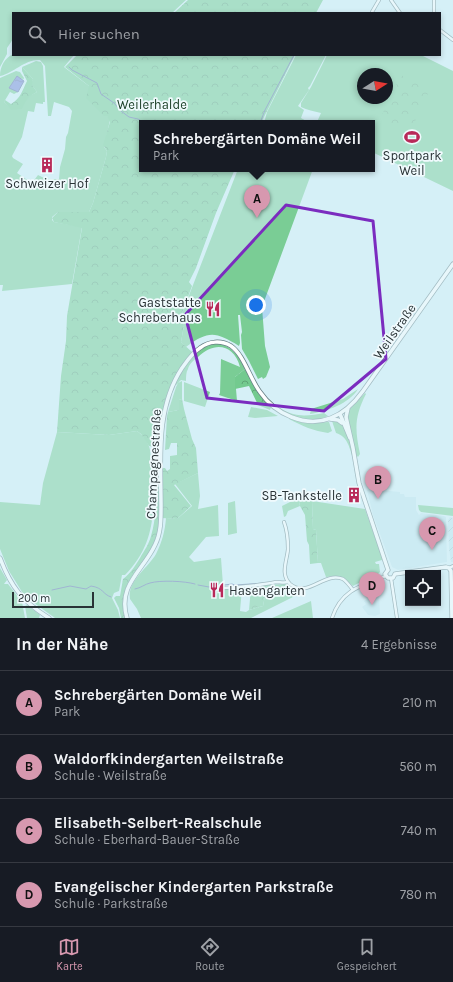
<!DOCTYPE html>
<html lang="de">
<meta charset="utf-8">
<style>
:root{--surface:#171b24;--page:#242831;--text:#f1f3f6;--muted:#9ea1a6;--line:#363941;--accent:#d798af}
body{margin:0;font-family:Karla,sans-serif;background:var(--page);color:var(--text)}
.controls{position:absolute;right:12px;bottom:12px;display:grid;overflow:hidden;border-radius:0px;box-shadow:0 2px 6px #0003}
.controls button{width:36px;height:36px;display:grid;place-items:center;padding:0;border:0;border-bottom:1px solid var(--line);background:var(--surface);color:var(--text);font:20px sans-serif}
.compass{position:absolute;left:357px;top:68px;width:36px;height:36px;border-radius:50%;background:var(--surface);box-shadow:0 2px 6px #0003;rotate:79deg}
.scale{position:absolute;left:12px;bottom:10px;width:82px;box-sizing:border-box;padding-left:4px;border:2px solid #293336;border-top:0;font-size:11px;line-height:14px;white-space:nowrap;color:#293336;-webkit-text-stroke:3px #f0fafd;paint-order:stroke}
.you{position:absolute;left:256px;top:305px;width:14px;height:14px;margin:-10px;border:3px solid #fff;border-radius:50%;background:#1a73e8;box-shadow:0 0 0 6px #1a73e833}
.badge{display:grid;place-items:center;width:26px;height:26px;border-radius:50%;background:var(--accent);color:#111;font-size:13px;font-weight:700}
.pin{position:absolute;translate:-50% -33px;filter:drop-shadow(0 1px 2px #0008)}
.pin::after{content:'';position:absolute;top:21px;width:14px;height:12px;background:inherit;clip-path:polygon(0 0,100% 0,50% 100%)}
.popup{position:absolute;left:139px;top:120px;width:236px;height:52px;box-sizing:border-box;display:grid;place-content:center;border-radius:0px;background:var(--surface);filter:drop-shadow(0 1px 3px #0005);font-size:13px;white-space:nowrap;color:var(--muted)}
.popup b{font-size:15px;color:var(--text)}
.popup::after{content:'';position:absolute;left:50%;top:100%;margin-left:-8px;border:8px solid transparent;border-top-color:var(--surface)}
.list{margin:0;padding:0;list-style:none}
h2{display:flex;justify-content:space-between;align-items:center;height:52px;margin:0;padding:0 16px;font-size:17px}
h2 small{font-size:13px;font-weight:400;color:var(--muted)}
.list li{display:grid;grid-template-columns:26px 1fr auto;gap:12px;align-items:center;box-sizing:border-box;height:64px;padding:0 16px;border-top:1px solid var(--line)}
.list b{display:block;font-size:15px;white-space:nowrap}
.list p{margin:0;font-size:13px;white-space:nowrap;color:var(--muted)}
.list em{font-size:13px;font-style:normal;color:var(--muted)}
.icon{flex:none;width:22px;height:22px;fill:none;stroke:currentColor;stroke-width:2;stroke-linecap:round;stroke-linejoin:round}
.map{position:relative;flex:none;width:453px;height:618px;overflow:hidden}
.search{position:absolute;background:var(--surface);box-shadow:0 2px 6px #0003;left:12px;right:12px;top:12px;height:44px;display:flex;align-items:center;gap:10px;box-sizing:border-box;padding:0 14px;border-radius:0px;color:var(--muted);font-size:15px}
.sheet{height:308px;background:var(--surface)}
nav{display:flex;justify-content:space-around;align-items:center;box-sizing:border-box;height:56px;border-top:1px solid var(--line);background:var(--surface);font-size:11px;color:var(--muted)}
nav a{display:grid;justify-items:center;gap:2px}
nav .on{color:var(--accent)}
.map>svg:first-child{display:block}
</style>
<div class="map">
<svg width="453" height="618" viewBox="0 0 453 618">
<defs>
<pattern id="industrial-furrows" width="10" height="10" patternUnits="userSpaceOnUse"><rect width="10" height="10" fill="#c2e5ee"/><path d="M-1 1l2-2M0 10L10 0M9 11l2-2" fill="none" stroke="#a7c5cd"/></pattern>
<pattern id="forest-crowns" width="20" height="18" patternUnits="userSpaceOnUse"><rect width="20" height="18" fill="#73ca8f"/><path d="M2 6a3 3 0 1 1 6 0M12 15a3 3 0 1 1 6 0" fill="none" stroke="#5ea576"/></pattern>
<pattern id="park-crowns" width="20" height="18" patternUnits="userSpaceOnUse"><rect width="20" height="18" fill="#7acd95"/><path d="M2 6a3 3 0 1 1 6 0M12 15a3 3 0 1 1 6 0" fill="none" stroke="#6ab081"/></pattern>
<pattern id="water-ripples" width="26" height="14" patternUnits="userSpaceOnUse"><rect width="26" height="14" fill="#7885d5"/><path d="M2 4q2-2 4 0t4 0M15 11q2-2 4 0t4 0" fill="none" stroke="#626dae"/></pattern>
</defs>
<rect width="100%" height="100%" fill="#d6f0f7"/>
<path fill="#c2e5ee" d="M369 489 400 492V494H404L405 497H416V510L419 515 421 513 444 516 446 517 447 562 398 570 392 567 373 515 367 490Z
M379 592 380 614 375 616 368 615 362 607 366 604 364 601Z"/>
<path fill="url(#industrial-furrows)" d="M450 517 453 518V562H451L449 549 448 520Z"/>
<path fill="#7acd95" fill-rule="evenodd" d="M0 0H186L172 13H13V39L7 48V54L0 67Z
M13 54 74 55 64 67 89 86 110 120 104 147 107 151 106 157 93 203 89 212H58L52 217V220L54 222 82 227 72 284 2 291 3 285H0V78L16 71 20 72 24 78 23 80 22 78 16 91 18 92 14 94 10 92 4 102 11 109 25 101 31 95 37 92 31 84 33 79 22 67 36 61 41 62 43 66 45 102H43V104L36 103 34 112 28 111 22 137 12 156 13 158 23 164 17 173 32 183 38 175 46 179H59L60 167 65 149 66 137 68 133 72 111 69 107 54 102 51 116H48L45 66H58H45L40 60C25 59 14 73 0 76 0 66 5 58 13 54Z
M296 55H326L310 86 308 88 309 90 298 106 304 110 301 118 310 123H264L267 112Z
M327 55H421L453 71V191L372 152V123H320L317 122 321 113C314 111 307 110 301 107V103L311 87ZM363 74H387V98H363Z
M238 169H313L262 307 265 346 270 367 266 377 263 379 262 377 258 379 249 361 242 349 241 335 242 332 240 315H238L240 343 239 346C216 332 209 330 186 347L181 342 184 325 181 316Z
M217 343C232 346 239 356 245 369L235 377 237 401 219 395 220 393 221 359 240 367C234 344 214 341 198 357 194 360 189 364 188 369 186 372 186 377 186 381L181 380 176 385 175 384C184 367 196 346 217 343Z
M182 381V399L179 400V410L168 412 176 387 178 383Z
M184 382 210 392 205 407 184 401Z
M358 389C349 404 327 411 310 414L311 409 343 399Z
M365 393 366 394C354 417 355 430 360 454L358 457 356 455 347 418 348 411Z
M251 407 267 410 278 416 255 418 248 417Z
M280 408C295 418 308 416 324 413L328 416C312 424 293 417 279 409Z
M289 418 308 423 329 422 332 431 328 433C314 431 302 426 289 419Z
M332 421H336C348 426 352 446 353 458 349 447 348 437 336 433Z
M137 431C143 435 149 443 150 450 154 496 161 539 125 575H122L119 591 114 593 112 598 118 610 120 618H55L27 598 22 592 9 571 0 549V502L40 505 43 483 57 432 109 435Z
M198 473 200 496 198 509 218 505 219 536 206 537 189 557 194 562 221 558 223 585H219V589L242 588 240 611 246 612 249 610 263 606 267 585 286 584 300 590 301 593 251 618H141L137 609 130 599C127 581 148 568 156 554 162 542 165 531 166 518L177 519 192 506 175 484Z
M298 498 300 506 288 511 286 516 284 517 282 506Z
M235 501 237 533 228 535V503Z
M312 501 365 509 382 557V560L375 562 376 564H379L380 572 376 576 368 578 353 586C342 577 341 575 326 577L321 563H318L316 530 313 529Z
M418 505 453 508V516L421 512 419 510Z
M0 568 7 580 4 584H8L22 602 25 618H0Z
M311 601 313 618H272Z
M27 605 40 615 39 618H27L25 606Z"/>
<path fill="url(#forest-crowns)" d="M188 0H323L316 13H174Z
M77 55H295L261 123H142V169H235L216 213 196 268 189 282 192 286 181 316 184 325 181 342 192 352C155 400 161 434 160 491 160 506 161 521 157 536 148 569 115 577 125 618H121L119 608 114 598 116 596H120L123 579C131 573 135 566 140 558 144 551 149 544 151 536 160 506 153 476 153 447L149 446 141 434 137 431 109 435 57 432 61 376 66 341 67 316 82 228 54 222 52 218 58 212H89L93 203 106 157 107 151 103 145 110 122 107 116H104L86 98 89 86 65 67Z
M22 67 33 79 32 85 37 92C29 96 26 100 22 109L11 110 4 102 5 100 11 104C21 98 22 91 27 81L22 71Z
M245 369 260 394 271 407 270 410 258 405 249 386 235 389V377Z
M182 399 184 409 192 439 196 448 198 473 174 485 191 506 177 519 162 518 163 468H165L167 471 170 469V456L177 455V443H171L169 449 165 450 167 416 168 412 179 410V400Z
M307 491 308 496 312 501 313 529 316 530 318 563 310 564 309 545 307 541 305 515 300 506 297 493Z"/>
<path fill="url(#park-crowns)" d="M401 75 416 82 417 80 431 87 412 128 401 123 398 128 380 119Z
M267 585 263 606 249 610 251 587Z"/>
<path fill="url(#water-ripples)" stroke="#606ca5" d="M17 76 24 81 18 92 9 88Z"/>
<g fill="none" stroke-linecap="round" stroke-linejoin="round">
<path stroke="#606ca5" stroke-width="1" d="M69 67 72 70 97 83 101 94 114 103 121 111 129 117 138 119 145 123
M260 123 265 110 294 55
M198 585 209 587 232 584 235 585 265 583
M135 589C141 588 145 584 150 583 160 580 185 581 195 584
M52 590 70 586 86 589 91 586C104 588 102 594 111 597"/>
<defs>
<path id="street" d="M391 0 400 13
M372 12 379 0
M434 13V0
M440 30 453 40
M284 522C287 530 288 540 288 549 287 561 280 574 290 584 308 599 324 571 343 579 347 582 350 586 353 590
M449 568 453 566
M391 578 397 618
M221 588C239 587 258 586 276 582 280 582 284 583 288 582
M332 618C341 590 362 585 386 576"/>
<path id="secondary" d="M348 408 346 417 353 448 359 483 388 570
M340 414 350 438
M330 419 338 420 342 423
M0 558C11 587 22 601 49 618
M388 570 385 574 388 578H393L395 574
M395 574 446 567 449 568 451 571 452 618
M127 618C117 585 143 571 155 545 161 533 161 520 161 507 161 460 155 409 182 368 187 361 192 353 200 348 209 341 221 340 231 346 244 355 250 379 260 392 275 414 305 428 331 418 344 413 355 402 363 391L453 264"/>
</defs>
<use href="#street" stroke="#687f85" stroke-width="4"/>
<use href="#secondary" stroke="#687f85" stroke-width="5"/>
<use href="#street" stroke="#fff" stroke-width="2.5"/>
<use href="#secondary" stroke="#fff" stroke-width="3.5"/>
</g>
<path d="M0 0H453V618H0ZM286 205 373 221 386 359 324 411 207 398 185 315Z" fill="#d6f0f7" fill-opacity=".55" fill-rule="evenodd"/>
<path fill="none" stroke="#7b2cbf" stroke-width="3" stroke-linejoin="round" d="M286 205 373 221 386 359 324 411 207 398 185 315Z"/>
<defs>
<symbol id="stadium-bare" viewBox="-9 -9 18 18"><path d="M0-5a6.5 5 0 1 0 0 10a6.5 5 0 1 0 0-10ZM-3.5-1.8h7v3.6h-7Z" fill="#b82958" stroke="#f0fafd" stroke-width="2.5" paint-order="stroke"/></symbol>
<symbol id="building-bare" viewBox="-9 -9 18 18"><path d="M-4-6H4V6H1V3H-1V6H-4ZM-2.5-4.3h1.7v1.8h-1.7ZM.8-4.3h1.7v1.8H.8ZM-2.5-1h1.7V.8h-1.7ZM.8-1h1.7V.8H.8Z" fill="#b82958" stroke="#f0fafd" stroke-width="2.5" paint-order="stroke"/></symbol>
<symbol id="restaurant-bare" viewBox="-9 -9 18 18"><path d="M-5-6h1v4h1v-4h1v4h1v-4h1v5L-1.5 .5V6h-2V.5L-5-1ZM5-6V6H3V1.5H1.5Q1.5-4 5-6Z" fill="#b82958" stroke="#f0fafd" stroke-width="2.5" paint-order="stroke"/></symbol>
</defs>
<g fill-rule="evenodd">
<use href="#stadium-bare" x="401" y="126" width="22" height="22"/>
<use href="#building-bare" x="36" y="154" width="22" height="22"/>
<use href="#restaurant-bare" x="202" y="298" width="22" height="22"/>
<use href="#building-bare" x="343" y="484" width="22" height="22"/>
<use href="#restaurant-bare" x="206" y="579" width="22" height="22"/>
</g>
<g text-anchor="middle" stroke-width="3.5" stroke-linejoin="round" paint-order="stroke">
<g font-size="13" fill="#1d4129" stroke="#f0fafd">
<text x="152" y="109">Weilerhalde</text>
</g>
<g font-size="13" fill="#293336" stroke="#f0fafd">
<text x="412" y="160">Sportpark<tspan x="412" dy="15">Weil</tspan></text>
<text x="47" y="188">Schweizer Hof</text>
<text x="201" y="307" text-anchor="end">Gaststatte<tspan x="201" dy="15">Schreberhaus</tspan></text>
<text x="342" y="500" text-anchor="end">SB-Tankstelle</text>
<text x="229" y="595" text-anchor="start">Hasengarten</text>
</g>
<g font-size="13" fill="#293336" stroke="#f0fafd">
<text transform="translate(394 331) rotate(-55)" y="5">Weilstraße</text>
<text transform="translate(153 464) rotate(-87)" y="5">Champagnestraße</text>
</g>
</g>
</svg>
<div class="controls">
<button><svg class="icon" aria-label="locate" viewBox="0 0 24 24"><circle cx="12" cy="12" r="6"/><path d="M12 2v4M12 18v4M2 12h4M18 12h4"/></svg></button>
</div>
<svg class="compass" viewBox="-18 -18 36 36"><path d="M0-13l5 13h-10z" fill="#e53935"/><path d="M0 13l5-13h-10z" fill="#9ea1a6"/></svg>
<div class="scale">200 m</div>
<div class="you"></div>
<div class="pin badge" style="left:257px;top:218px">A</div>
<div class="popup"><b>Schrebergärten Domäne Weil</b>Park</div>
<div class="pin badge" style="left:378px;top:499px">B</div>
<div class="pin badge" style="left:432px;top:550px">C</div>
<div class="pin badge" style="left:372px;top:605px">D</div>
<div class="search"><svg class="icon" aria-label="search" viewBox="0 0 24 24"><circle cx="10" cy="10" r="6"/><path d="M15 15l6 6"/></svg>Hier suchen</div>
</div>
<section class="sheet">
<h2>In der Nähe<small>4 Ergebnisse</small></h2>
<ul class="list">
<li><span class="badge">A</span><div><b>Schrebergärten Domäne Weil</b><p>Park</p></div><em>210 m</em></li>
<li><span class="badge">B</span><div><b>Waldorfkindergarten Weilstraße</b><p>Schule · Weilstraße</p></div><em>560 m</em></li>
<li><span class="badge">C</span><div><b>Elisabeth-Selbert-Realschule</b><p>Schule · Eberhard-Bauer-Straße</p></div><em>740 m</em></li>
<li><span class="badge">D</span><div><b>Evangelischer Kindergarten Parkstraße</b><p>Schule · Parkstraße</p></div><em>780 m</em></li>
</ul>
</section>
<nav>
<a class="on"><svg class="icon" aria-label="map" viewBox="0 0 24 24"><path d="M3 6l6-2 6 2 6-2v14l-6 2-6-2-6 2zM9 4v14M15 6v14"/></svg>Karte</a>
<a><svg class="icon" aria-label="directions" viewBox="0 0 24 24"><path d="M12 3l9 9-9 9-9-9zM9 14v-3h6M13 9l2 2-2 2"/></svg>Route</a>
<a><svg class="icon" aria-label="saved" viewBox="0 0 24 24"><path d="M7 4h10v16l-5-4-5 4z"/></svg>Gespeichert</a>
</nav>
